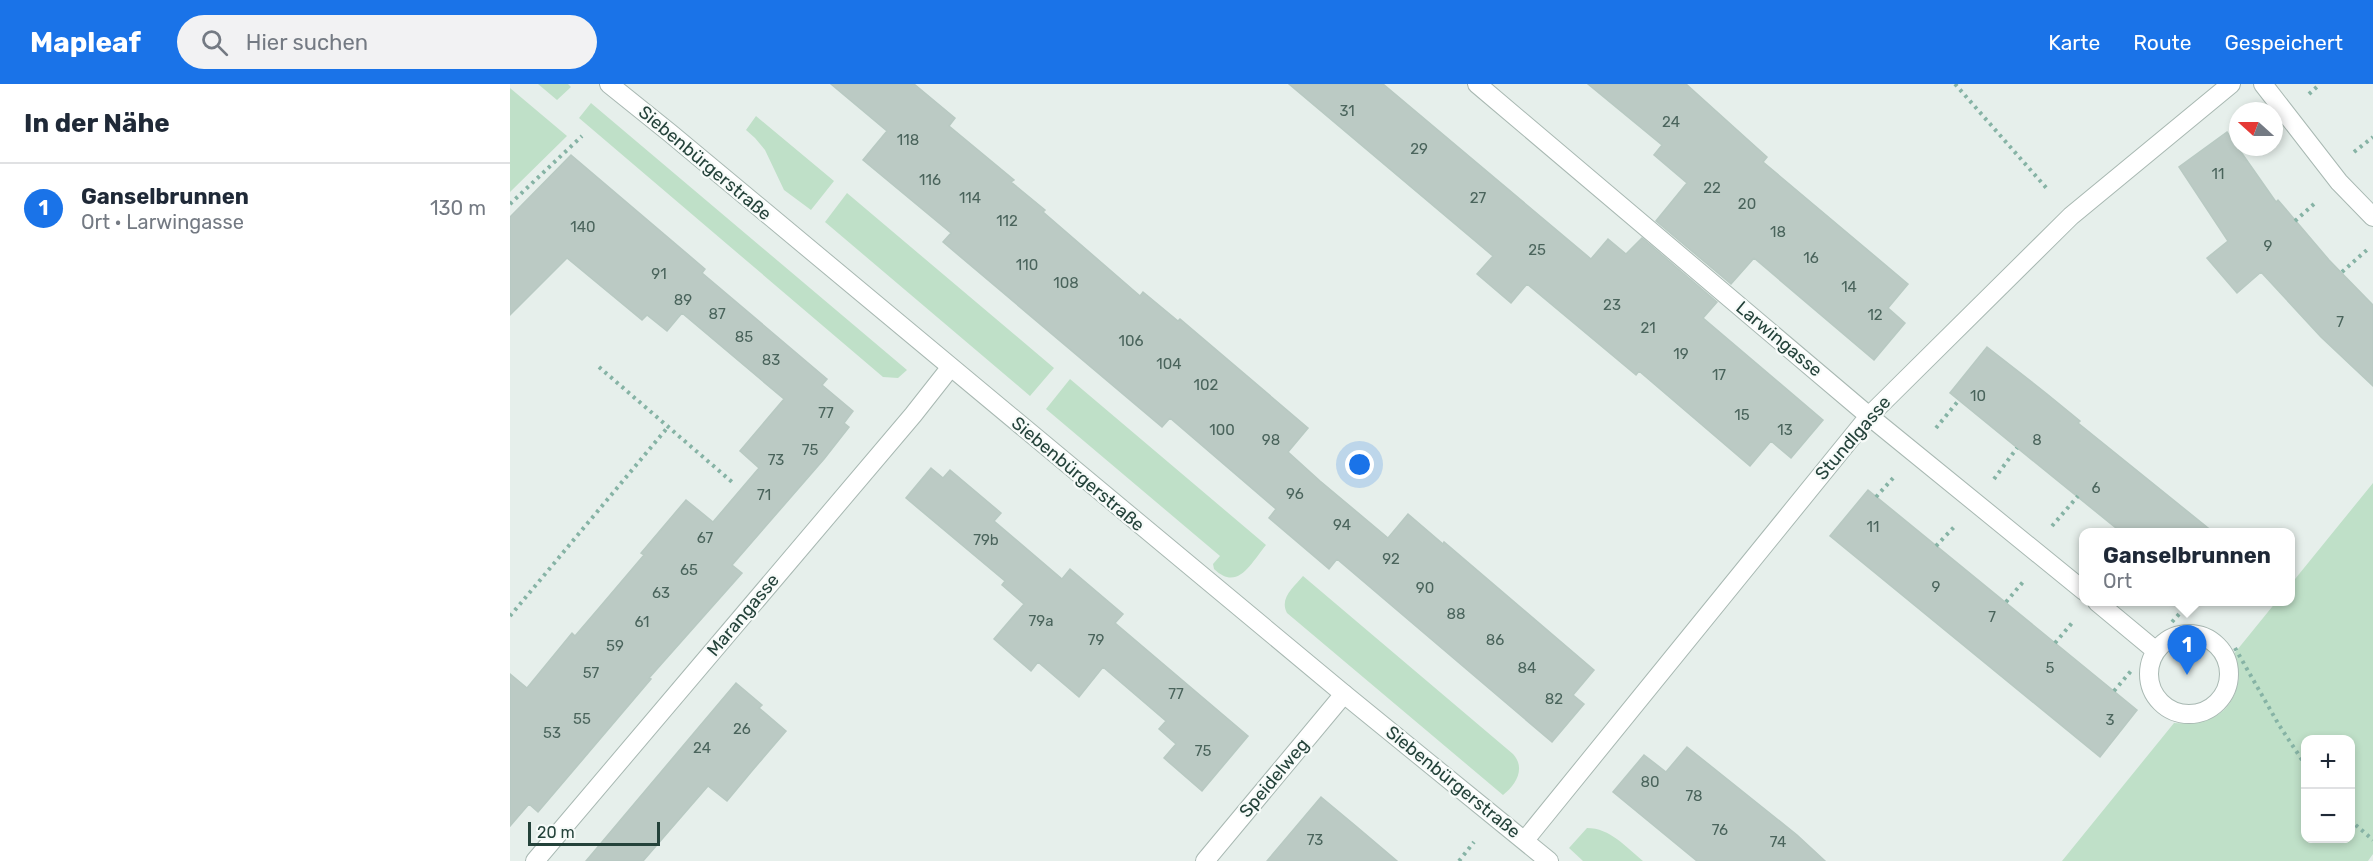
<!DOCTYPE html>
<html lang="de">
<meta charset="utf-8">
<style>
:root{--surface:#fff;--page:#f2f2f3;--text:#1f2937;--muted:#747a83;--line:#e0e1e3;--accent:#1a73e8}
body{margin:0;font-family:Rubik,sans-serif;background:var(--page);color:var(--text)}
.controls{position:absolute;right:18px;bottom:18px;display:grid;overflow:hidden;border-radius:12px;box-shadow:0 3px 9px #0003}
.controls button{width:54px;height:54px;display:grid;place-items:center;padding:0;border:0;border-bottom:2px solid var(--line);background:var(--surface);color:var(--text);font:30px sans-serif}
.compass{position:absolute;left:1719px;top:18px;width:54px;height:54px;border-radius:50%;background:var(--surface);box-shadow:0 3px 9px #0003;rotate:291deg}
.scale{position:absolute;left:18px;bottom:15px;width:132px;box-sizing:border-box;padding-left:6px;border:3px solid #24423a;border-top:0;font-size:16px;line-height:21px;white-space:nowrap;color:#24423a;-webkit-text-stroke:4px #f7fbf9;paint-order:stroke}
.you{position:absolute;left:850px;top:381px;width:21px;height:21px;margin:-15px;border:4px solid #fff;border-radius:50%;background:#1a73e8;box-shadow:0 0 0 9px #1a73e833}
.badge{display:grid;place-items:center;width:39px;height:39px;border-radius:50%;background:var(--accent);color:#fff;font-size:20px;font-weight:700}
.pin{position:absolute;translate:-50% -50px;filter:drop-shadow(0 2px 3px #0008)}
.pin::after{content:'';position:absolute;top:32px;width:21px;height:18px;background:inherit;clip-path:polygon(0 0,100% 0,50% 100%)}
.popup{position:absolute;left:1569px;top:444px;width:216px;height:78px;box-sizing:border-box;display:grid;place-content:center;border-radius:12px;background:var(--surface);filter:drop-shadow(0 2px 4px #0005);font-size:20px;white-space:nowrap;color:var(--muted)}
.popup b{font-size:22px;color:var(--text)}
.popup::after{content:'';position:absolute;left:50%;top:100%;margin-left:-12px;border:12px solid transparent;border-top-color:var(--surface)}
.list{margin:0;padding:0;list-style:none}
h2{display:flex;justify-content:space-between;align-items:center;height:78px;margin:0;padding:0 24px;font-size:26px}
h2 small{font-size:20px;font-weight:400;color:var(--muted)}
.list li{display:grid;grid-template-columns:39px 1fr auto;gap:18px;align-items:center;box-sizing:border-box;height:90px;padding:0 24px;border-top:2px solid var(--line)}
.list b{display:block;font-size:22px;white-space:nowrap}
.list p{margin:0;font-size:20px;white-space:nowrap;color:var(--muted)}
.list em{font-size:20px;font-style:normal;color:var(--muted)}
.icon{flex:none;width:33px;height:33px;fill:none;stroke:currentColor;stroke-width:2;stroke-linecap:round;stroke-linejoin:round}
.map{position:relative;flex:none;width:1863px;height:777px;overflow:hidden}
header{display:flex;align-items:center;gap:36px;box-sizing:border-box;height:84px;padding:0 30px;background:var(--accent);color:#fff}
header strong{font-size:28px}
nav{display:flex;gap:33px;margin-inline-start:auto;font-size:21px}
.search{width:420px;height:54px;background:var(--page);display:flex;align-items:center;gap:15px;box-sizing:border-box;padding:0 21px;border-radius:33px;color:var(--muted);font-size:22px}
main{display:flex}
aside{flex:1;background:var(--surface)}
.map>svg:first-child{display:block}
</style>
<header>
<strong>Mapleaf</strong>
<div class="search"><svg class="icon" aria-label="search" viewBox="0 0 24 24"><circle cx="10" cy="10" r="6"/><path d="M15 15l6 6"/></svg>Hier suchen</div>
<nav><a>Karte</a><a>Route</a><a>Gespeichert</a></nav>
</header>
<main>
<aside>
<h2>In der Nähe<small></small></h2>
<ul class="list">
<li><span class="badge">1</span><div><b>Ganselbrunnen</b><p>Ort · Larwingasse</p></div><em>130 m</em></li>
</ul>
</aside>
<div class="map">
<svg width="1863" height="777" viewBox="0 0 1863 777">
<rect width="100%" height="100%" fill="#e6efeb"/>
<path fill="#bfe0c8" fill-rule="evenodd" d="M28 0H58L61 3 47 16Z
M0 4 57 52 0 108Z
M81 19 397 286 388 294 373 293 69 34Z
M246 32 324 97 301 126 274 106 255 66 245 54 236 46Z
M337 109 544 284 520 312 315 138Z
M560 295 756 461C741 479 728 508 704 485L703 480 710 472 536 325Z
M1863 399V770L1858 777H1552L1664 639C1698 641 1724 631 1729 593 1729 587 1725 577 1723 571L1766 518H1780L1781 500ZM1796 656H1840V754H1796Z
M793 492 1003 670C1016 684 1006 701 993 711L777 529C769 514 784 503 793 492Z
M1077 744C1100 744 1116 763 1133 777H1073L1059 764Z"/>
<path fill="#bbcac4" stroke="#b8c9c2" stroke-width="1.5" d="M321 0H404L445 34 439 42 504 96 501 98 535 126 533 128 630 212 633 208 668 237 670 235 798 344 778 368 810 397 878 454 898 430 933 460 934 458 1084 586 1063 611 1074 620 1042 658 827 475 819 485 759 434 766 425 660 334 652 343 433 158 441 149 353 76 377 47Z
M779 0H873L1081 175 1098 155 1116 170 1132 154 1207 218 1193 234 1313 336 1281 374 1261 357 1240 382 1129 287 1126 291 1017 200 1001 219 967 190 983 172Z
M1078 0H1176L1257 73 1253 78 1398 200 1378 224 1395 239 1364 276 1244 174 1221 200 1146 137 1177 99 1144 71 1152 61Z
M1717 48 1766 118 1768 116 1819 176 1863 221V302L1811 253 1751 188 1727 209 1697 174 1718 157 1669 83Z
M61 71 195 185 192 189 317 295 312 301 343 327 334 339 339 343 314 375 222 481 232 489 139 594 141 595 28 728 19 720 0 742V590L17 604 62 549 65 552 89 524 134 471 131 469 176 416 203 438 249 384 230 367 274 315 172 229 157 247 137 231 132 236 57 174 0 231V133Z
M1477 263 1537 310 1570 337 1568 339 1703 448H1611L1548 397 1440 309Z
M421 384 433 394 440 386 491 429 484 437 552 495 560 485 613 530 605 539 738 652 692 707 654 674 666 660 649 645 656 637 593 583 569 613 528 578 521 587 484 555 514 520 492 501 495 497 396 414Z
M1358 406 1627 626 1590 673 1320 452Z
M226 599 252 621 249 624 276 647 241 688 217 717 198 702 133 777H76Z
M1177 663 1287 751 1315 777H1187L1103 708 1134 671 1156 688Z
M811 713 847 743 887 777H757Z"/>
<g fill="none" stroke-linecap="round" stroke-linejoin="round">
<defs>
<path id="minor" d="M967 0 1359 332 1574 507
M1753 0 1829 98 1863 133
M1587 518 1646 567
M1639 590a40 40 0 1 1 80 0a40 40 0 1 1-80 0Z
M1015 756 1359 332 1561 132 1721 0
M25 777 403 331 440 284
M695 777 834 610"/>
<path id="tertiary" d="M99 0 160 49 834 610 1039 777"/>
</defs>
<use href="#minor" stroke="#a8b8b2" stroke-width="20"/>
<use href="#tertiary" stroke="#a8b8b2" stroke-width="20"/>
<path stroke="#86b3a5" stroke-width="4" stroke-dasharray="3 4.5" stroke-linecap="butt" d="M1445 0 1539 107
M1799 10 1810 0
M1723 58 1728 55
M1844 68 1863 53
M0 120 72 52
M1785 137 1805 119
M1832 188 1858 165
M89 283 222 398
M1426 344 1449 316
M1484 395 1507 364
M1366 413 1384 393
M1542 442 1568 412
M1426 462 1445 442
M1496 518 1513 498
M0 532 158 343
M1662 538 1680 518
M1545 559 1562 539
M1725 564 1769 641 1796 682
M1604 607 1621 587
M1840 736 1863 756
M949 777 964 758"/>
<use href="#minor" stroke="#fff" stroke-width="18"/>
<use href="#tertiary" stroke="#fff" stroke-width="18"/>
</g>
<g text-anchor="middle" stroke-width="4.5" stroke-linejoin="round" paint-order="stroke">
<g font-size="15" fill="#4a645c">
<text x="837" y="32">31</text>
<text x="1161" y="43">24</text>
<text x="398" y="61">118</text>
<text x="909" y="70">29</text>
<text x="1708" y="95">11</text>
<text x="420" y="101">116</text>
<text x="1202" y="109">22</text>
<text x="460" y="119">114</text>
<text x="968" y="119">27</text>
<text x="1237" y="125">20</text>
<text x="497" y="142">112</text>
<text x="73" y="148">140</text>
<text x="1268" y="153">18</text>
<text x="1758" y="167">9</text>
<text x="1027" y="171">25</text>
<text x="1301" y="179">16</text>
<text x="517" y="186">110</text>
<text x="149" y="195">91</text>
<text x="556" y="204">108</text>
<text x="1339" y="208">14</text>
<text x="173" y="221">89</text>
<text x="1102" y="226">23</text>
<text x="207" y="235">87</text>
<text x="1365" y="236">12</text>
<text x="1830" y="243">7</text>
<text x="1138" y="249">21</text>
<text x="234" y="258">85</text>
<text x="621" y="262">106</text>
<text x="1171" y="275">19</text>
<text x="261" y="281">83</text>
<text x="659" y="285">104</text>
<text x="1209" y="296">17</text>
<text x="696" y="306">102</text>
<text x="1468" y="317">10</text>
<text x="316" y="334">77</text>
<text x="1232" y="336">15</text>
<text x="712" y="351">100</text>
<text x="1275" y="351">13</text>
<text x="761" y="361">98</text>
<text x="1527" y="361">8</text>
<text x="300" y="371">75</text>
<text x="266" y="381">73</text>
<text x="1586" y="409">6</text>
<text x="785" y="415">96</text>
<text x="254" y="416">71</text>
<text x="832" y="446">94</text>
<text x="1363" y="448">11</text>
<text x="195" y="459">67</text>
<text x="476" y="461">79b</text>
<text x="881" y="480">92</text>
<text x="179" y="491">65</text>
<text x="1426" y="508">9</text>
<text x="915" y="509">90</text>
<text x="151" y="514">63</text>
<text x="946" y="535">88</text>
<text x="1482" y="538">7</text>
<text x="531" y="542">79a</text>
<text x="132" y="543">61</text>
<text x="586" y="561">79</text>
<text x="985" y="561">86</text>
<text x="105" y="567">59</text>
<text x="1017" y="589">84</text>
<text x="1540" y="589">5</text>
<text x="81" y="594">57</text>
<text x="666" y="615">77</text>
<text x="1044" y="620">82</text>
<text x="72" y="640">55</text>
<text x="1600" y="641">3</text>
<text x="232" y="650">26</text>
<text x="42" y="654">53</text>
<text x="192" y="669">24</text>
<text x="693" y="672">75</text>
<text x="1140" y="703">80</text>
<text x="1184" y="717">78</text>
<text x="1210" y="751">76</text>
<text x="805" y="761">73</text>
<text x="1268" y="763">74</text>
</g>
<g font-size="18" fill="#24423a" stroke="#f7fbf9">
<text transform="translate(195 79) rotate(40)" y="6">Siebenbürgerstraße</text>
<text transform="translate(1269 255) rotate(40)" y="6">Larwingasse</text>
<text transform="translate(1343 354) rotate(-49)" y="6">Stundlgasse</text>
<text transform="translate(568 390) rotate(40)" y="6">Siebenbürgerstraße</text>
<text transform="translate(233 531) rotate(-50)" y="6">Marangasse</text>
<text transform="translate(764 694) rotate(-50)" y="6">Speidelweg</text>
<text transform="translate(943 698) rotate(39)" y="6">Siebenbürgerstraße</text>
</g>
</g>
</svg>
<div class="controls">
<button>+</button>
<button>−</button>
</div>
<svg class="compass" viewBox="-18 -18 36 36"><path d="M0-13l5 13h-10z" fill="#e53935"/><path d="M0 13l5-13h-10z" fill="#747a83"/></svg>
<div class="scale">20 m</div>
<div class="you"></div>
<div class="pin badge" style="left:1677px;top:591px">1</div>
<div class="popup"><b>Ganselbrunnen</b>Ort</div>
</div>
</main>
